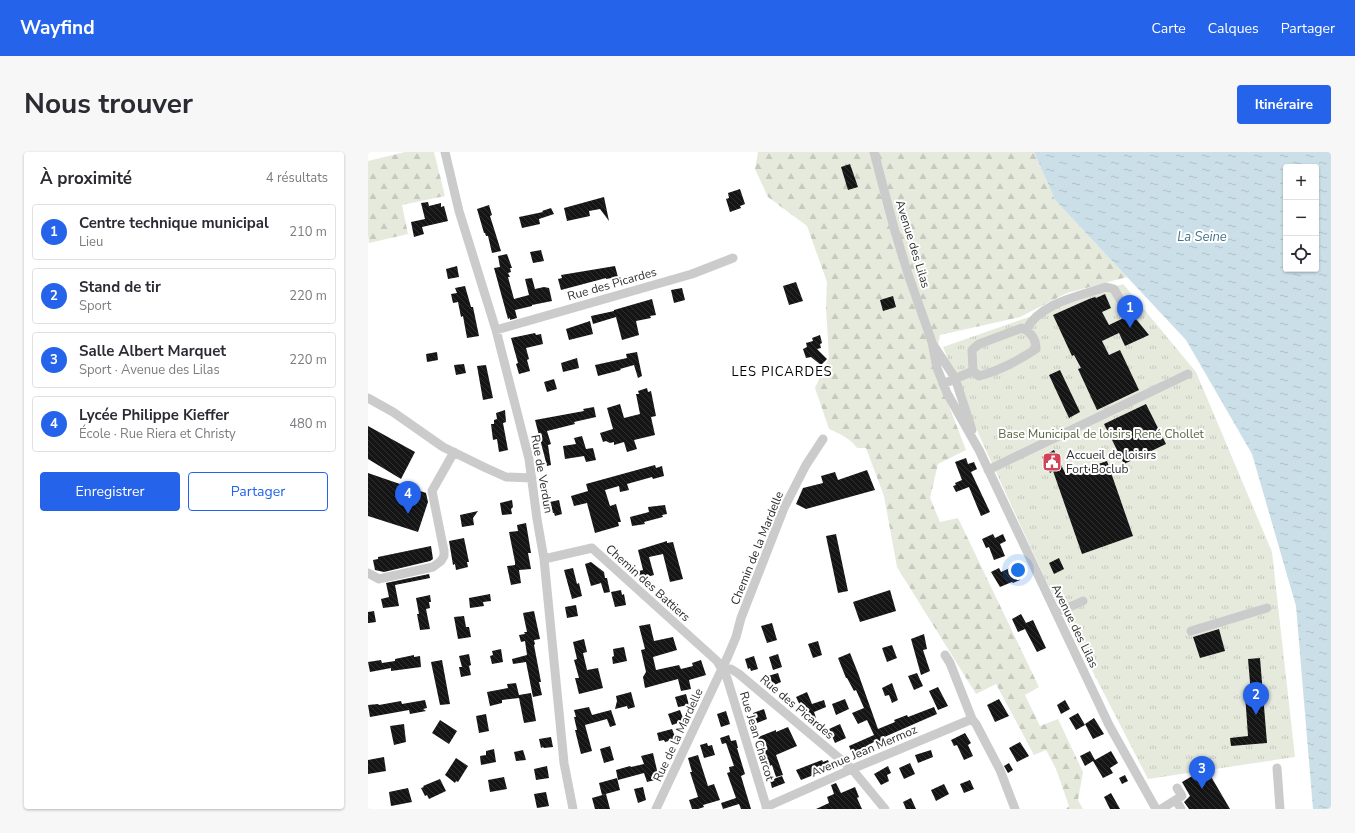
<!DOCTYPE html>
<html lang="fr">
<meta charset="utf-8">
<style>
:root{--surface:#fff;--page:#f7f7f7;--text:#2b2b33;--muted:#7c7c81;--line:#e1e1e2;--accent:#2563eb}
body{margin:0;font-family:"Nunito Sans",sans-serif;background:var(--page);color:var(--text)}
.controls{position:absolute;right:12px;top:12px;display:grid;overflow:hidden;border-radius:4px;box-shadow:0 1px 3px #0004}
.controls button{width:36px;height:36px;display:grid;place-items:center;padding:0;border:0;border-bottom:1px solid var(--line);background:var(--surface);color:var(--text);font:20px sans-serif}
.you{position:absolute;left:650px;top:418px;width:14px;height:14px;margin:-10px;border:3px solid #fff;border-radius:50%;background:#1a73e8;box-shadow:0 0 0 6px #1a73e833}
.badge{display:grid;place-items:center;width:26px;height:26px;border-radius:50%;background:var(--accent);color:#fff;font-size:13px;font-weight:700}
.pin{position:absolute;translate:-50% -33px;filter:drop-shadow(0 1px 2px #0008)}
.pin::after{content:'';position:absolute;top:21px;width:14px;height:12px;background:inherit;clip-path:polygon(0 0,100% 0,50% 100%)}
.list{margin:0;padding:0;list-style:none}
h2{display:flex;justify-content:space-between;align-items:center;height:52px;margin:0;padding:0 16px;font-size:17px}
h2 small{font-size:13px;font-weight:400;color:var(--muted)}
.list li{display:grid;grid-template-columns:26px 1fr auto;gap:12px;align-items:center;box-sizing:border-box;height:56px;margin:0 8px 8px;padding:0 8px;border:1px solid var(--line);border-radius:4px}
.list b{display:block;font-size:15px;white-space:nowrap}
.list p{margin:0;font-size:13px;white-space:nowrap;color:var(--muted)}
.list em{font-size:13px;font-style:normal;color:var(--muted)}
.actions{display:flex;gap:8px;padding:12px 16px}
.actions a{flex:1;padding:9px 0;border:1px solid var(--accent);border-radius:4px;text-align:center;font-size:14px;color:var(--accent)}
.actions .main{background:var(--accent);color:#fff}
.icon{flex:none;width:22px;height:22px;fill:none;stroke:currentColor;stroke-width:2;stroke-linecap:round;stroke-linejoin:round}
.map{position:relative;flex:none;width:963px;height:657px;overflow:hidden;border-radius:4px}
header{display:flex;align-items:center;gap:24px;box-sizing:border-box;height:56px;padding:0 20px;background:var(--accent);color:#fff}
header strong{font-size:19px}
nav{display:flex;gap:22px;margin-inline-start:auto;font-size:14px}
.intro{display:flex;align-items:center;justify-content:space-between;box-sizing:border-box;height:96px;padding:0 24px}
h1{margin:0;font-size:28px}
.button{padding:10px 18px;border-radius:4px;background:var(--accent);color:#fff;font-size:14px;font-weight:700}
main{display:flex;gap:24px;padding:0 24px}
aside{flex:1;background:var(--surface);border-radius:4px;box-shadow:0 1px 3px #0004}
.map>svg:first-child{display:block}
</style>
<header>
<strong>Wayfind</strong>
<nav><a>Carte</a><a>Calques</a><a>Partager</a></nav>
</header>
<div class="intro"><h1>Nous trouver</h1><a class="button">Itinéraire</a></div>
<main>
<aside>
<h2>À proximité<small>4 résultats</small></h2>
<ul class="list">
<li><span class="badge">1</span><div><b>Centre technique municipal</b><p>Lieu</p></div><em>210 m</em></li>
<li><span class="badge">2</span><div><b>Stand de tir</b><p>Sport</p></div><em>220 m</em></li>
<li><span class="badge">3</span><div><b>Salle Albert Marquet</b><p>Sport · Avenue des Lilas</p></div><em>220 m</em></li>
<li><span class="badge">4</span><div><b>Lycée Philippe Kieffer</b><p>École · Rue Riera et Christy</p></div><em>480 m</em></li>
</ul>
<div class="actions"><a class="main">Enregistrer</a><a>Partager</a></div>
</aside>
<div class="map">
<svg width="963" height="657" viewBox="0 0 963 657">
<defs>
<pattern id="forest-firs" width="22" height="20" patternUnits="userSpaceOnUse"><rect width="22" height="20" fill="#e5eadd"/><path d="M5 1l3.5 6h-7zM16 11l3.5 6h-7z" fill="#c5c9be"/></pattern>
<pattern id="park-tufts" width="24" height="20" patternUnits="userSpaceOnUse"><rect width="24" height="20" fill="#e5eadd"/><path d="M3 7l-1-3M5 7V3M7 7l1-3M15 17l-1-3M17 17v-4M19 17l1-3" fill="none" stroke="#c5c9be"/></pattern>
<pattern id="water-ripples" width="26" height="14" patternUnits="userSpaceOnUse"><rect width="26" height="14" fill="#cbdfe8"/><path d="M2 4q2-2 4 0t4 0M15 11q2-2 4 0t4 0" fill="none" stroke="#afc0c7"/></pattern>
<pattern id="building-back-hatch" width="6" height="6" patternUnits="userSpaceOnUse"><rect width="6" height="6" fill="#151515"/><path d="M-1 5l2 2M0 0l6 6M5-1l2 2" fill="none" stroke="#2f2f2f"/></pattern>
</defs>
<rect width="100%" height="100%" fill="#fff"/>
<path fill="url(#forest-firs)" d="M37 0H66L77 44 34 53 40 82 1 91 0 83V9Z
M390 0H666L687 48 759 125 699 141 652 165 572 183 566 215 598 298 570 312 562 346 572 370 590 366 671 535 657 543 672 574 690 567 715 620 710 648 715 657H698L701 654 688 617 678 598 666 603 628 532 608 542 529 415 516 344 498 296H489C482 286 472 282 461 277L447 236 461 206 458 155 459 130 439 74 400 45 387 17Z"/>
<path fill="url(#park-tufts)" d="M755 132 828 220 904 400 927 605 780 627 678 429 611 283 575 195Z"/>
<path fill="url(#water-ripples)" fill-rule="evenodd" d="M666 0H963V657H945L928 454 884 302 818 188 687 48ZM918 15H948V117H918Z"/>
<path fill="url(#building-back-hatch)" d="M482 12 490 35 480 38 473 15Z
M372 37 377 52 372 54 373 56 362 60 358 47 361 46 360 41Z
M236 45 241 69 232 57 221 59 222 64 199 69 196 56Z
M60 50 61 54 73 51V55L76 54 80 69 54 75 56 82 46 85 43 70 57 67 53 51Z
M121 53 124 63 122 64 133 99 124 101 120 84H118L117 81H116L109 57Z
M183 56 186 62 171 67 172 72 154 76 151 65 175 60 174 59Z
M173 98 176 109 165 111 162 100Z
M139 102 144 116H142L143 120 140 121 142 125H140L146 147 161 143 157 127 164 126 167 137 176 135 181 136 184 149 164 153V154L147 158 149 166 142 168V166L140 167 126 116 132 115 130 104Z
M89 114 91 125 80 127 78 117Z
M247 114 250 125 238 127V126L193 138 190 127 194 126 193 123Z
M428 130 435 149 421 153 415 134Z
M97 134 103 155H105L111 184 99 186 95 164 93 165 90 150 85 151 83 142 89 141 87 136Z
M314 136 317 148 306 151 303 138Z
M737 142 743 156 734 160 741 173 764 162 781 183 757 194 751 181 734 189 741 203 752 198 771 238 729 258 710 217 713 216 706 203 704 204 685 163 721 147 727 145 728 146Z
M525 144 528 155 515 159 512 148Z
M284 147 288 163 282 164 283 166 268 169 271 183 254 188 248 165 225 172 223 164 246 159V158Z
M222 169 225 182 201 188 198 177Z
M167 181 168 183 173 182 175 192 158 196 161 207 159 208 162 219 151 222 148 212 150 211 143 186Z
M452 183 454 191 452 192 453 196 449 197 459 207 453 213 443 205 438 206 435 197 439 195 438 191 445 189 444 186Z
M69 200 70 208 59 210 58 202Z
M269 200 274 224 270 226 266 213 252 217 253 218 230 224 227 213 259 206 258 202Z
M209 206 211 216 195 220 193 211Z
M96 212 98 221 88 223 86 213Z
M118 213 125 246 115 248 109 214Z
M692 218 712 260 701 266 681 223Z
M186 227 189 237 179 240 176 230Z
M279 236 280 240 283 239 288 264 283 265 287 283 266 288 269 297 259 300 256 290 246 293V290L242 291 238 289 235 290 232 281 245 277 239 256 252 252 256 266 272 262 268 242H271L270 239Z
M778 252 798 292 756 312 736 272Z
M226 255 228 265 206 270 207 272 179 279 183 292 180 293 183 313 179 314 167 268 216 259 215 257Z
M137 258 138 270 135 271 140 298 131 300 129 287 125 288 123 272H126V268L129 267 128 261Z
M0 274 47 300 33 327 0 307Z
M214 284 218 297 225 296 228 308 218 310 216 304 197 307 195 294 208 292 206 286Z
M686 298 698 323 739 309 765 384 714 402 685 319 682 321 674 305Z
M598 306 600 312 606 310 609 317 603 320 622 360 613 364 601 335 588 340 585 334 588 333 587 331 594 328 587 310Z
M287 313 288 316 294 314 296 324 285 327 284 325 259 332 261 338 252 340 251 334 237 338 242 354 248 352 253 370H250L251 374 227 381 219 351 206 354 203 344 220 339 218 332Z
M499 318 507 338 438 357 428 352 435 336 455 331 453 324 467 320 470 328Z
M0 321 58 341 60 350 50 380 0 364Z
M144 348 145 355 143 357 144 362 134 363 132 351Z
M191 348 194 362 187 364 186 361H185L182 350Z
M297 353 299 362 294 363 295 365 276 370 277 372 264 374 262 365 281 360 280 355Z
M110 359 105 366 106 373 94 375 92 363Z
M158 371 163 401H160L163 417 151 418 153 431 143 433 139 414 147 413V410L141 380 150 379 149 373Z
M468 382 480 439 470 441 458 384Z
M625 382 627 386 635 382 638 389 632 392 637 404 626 408 621 395 618 396 614 387Z
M96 386 101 410H99L100 415 88 418 87 412 85 413 81 389Z
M299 389V391L305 390 315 427 302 430 295 402 281 405 286 423 272 427 271 419 275 418 270 398Z
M63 394 65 407 62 409 16 420 7 418 5 408 10 407V405Z
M691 406 696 417 686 422 681 411Z
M223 410 236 420 237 426H239L242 440 236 441 233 431 223 434 217 412Z
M644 415 647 416 652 428 645 431 644 430 632 435 623 420 631 416 633 420Z
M205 416 209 432 211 431 214 444 204 447 196 418Z
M61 422 62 426 27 433 31 454 15 456 13 447 21 445 18 431Z
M253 438 254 443 256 442 258 453 247 455 243 440Z
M522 438 528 459 492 470 485 450Z
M122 442 123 449 115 450 116 454 102 456 101 446Z
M62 443 63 450H61L62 456 58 457 62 477 52 478 49 462H51L48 446Z
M208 453 210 464 199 466 197 455Z
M6 459 8 470 1 471H0V460Z
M166 459 172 487 166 488 167 492 166 493 173 530H171L174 543 165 545 158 510 145 512 144 507 159 503 157 489 153 490 151 483 157 482 156 480H159L155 461Z
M653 462 658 471 665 468 678 496 669 500 657 477 650 480 644 467Z
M96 464 98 475H101L103 485 90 487 86 465Z
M404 471 409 488 399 491 393 474Z
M282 472 286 489 305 485 309 498 285 505 288 518 311 513 313 517 325 514 324 511 333 508 338 523 321 528 323 537 313 539 310 527 277 536 275 525 278 520 273 498 277 497 271 474Z
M851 477 857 499 832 506 825 485Z
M556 482 559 497 555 498 562 519 553 523 543 487Z
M216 487 219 500 215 501 219 518 230 516 235 536 211 542 207 526H211L206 508 209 507 205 490Z
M450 489 454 503 445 506 440 492Z
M524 493 529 506 519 510 514 496Z
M256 495 259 509 245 512 244 505 246 504 245 497Z
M133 497 135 510 124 512 122 504 125 503 124 499Z
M482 501 490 521 510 577 527 570 526 568 539 563 540 565 566 555 569 562 514 586 516 591 510 593 508 589 500 593 502 597 485 605 481 594 506 583 499 568 490 572 484 561 496 556 488 538 486 539 479 526H478L470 506Z
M101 502 103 513 101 514 103 523 93 525 91 515H94L91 504Z
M410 502 414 515 405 518 401 505Z
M46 503V505L52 504 53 515 23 519V516L2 520 0 510 13 508 14 511 27 509V507Z
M386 504 390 517 383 519 382 516 380 517 377 507Z
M892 506 899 591 863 594 862 586 880 584 877 542H883L880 507Z
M74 508 82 552 72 553 63 510Z
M410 521 413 530 404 534 400 524Z
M549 521 555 534 546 538 540 524Z
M148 531 151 543 163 541 168 569 156 571 151 546 134 548V551L122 554 119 540 140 536 139 532Z
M524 531 530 548 524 551 521 543 517 544 514 536Z
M570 535 580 554 570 558 561 539Z
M263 540 267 555 260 557 259 554 247 557 249 549 248 544Z
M439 540 444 552 456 548 458 555 446 560 448 566 440 570 428 545Z
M318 542 321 553 310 555 307 545Z
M477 547 481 557 468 563 464 552Z
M631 547 641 564 627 570 619 553Z
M57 548 59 556 55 557 58 559 42 562 41 558 2 565 0 553 10 552 11 553 33 549 34 552Z
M697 548 702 557 693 562 689 553Z
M221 555 224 563 243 558 248 573 242 575 239 567 217 573 224 599 213 602 207 578H209L206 565H208L206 558Z
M396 557 399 567 389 571 385 561Z
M312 558 316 569 304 573 300 562Z
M358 559 362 572 353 575 349 562Z
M710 561 717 573 708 578 701 566Z
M118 562 121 579 111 581 108 564Z
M726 566 736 582 725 587 717 572Z
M72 568 89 579 81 592 64 581Z
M36 572 38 590 26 593 22 574Z
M472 572 478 586 467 591 461 577Z
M420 575 429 594 408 603 415 623 408 625 404 613 399 615 394 602 396 601 390 585 408 578V580Z
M304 577 308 587 297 590 296 588 291 589 289 581Z
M597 581 603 591 600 593 605 604 596 608 589 593 586 594 583 588Z
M361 583 363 589 368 588 370 596H369L377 622 373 624 383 657H373L371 652 355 657 353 651 368 646 359 621 362 620 361 615 366 614 358 591 354 592 352 586Z
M183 585 185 595 176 596 175 595 173 596 171 587Z
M652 590 661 604 649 610 641 596Z
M339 591 340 594 344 593 347 603 336 606 332 593Z
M242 594 246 608 236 611 232 597Z
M126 597 128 610 113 613 112 604 118 603V599Z
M155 598 158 608 148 609 146 600Z
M563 598 565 605 550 611 547 603Z
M722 599 727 608 743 599 750 611 742 616 745 621 735 626 725 609 717 614 712 604Z
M285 601 291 627 279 630 276 621 250 628 248 618 262 614 263 615 276 612 273 604Z
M330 603 340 634 346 632 352 648 335 653 336 655 330 657H324L321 648 330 645 322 620H324L320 606Z
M16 605 18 619 0 622V608Z
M88 606 100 614 90 630 88 629 87 631 77 623Z
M454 608 455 610 460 608 463 616 433 628 428 618Z
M542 611 547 622 536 627 531 616Z
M641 611 645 618 640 621 636 614Z
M179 614 181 626 168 628 166 617Z
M520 614 523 621 519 623 521 629 513 633 506 622Z
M838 616 862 657H821L816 650 822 644 814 630Z
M757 623 760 629 754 632 751 626Z
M414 624 417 631 404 636 402 628Z
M136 625 139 637 122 640 120 628Z
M249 626 252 638 234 643 231 631Z
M72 627 78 639 61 647 59 643 57 644 53 636 56 635 55 634Z
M602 628 606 637 596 641 592 632Z
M468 631 473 641 487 635 491 645 489 646 494 657H448L461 651 459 645 466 642 463 633Z
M576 632 581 642 568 649 563 638Z
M275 635 278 648 270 651 266 637Z
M40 636 44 650 23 654 21 640Z
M178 640 181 654 169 656 166 642Z
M743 641 752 657H742L736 645Z
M238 642 242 657H227L224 646Z
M543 646 548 657H538L535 650Z"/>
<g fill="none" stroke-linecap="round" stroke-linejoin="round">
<path stroke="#cbcbcb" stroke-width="9" d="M77 0 91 59 128 178 161 307 169 367 176 407 196 611 205 657
M506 0 526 76 540 122 564 190 569 216 579 241 611 298 741 573 788 657
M128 178 324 122 365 106
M658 178C672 151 711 144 738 135L746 137 754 151
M566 194 587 226 604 278
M575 232 605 219 611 224C631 219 651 208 668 197 668 187 663 180 654 176L611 192 604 198 605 219
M0 246 25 260 75 295 118 316 138 325 164 326
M620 318 820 222
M176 407 224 396 349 509 359 526 399 657
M0 421 11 427 15 426 65 415 73 409 76 404V399L64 339 86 300
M688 461 715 449
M823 479 899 456
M577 503 582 511 604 567 608 572 632 618 647 657
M353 519 363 517 371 522 484 617 517 657
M909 616 912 657
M808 648 813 657
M398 655 484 617 604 567
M288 657 360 504 368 485 373 466 416 356 438 313 455 287
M793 657 814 644 809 636"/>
</g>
<defs>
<symbol id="civic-square" viewBox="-11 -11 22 22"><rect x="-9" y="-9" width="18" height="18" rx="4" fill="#d2435a" stroke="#fff"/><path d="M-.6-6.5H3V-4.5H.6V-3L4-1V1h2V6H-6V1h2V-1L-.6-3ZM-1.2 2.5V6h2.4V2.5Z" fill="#fff"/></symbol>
</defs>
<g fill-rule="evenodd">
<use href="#civic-square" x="673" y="299" width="22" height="22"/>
</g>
<g text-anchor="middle" stroke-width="4" stroke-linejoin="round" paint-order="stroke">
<g font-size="12" fill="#2e2e2e" stroke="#fff">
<text transform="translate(545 92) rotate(73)" y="4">Avenue des Lilas</text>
<text transform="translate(244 132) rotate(-16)" y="4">Rue des Picardes</text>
<text transform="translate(174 322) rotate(80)" y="4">Rue de Verdun</text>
<text transform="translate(389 396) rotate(-68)" y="4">Chemin de la Mardelle</text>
<text transform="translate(280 431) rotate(42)" y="4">Chemin des Battiers</text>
<text transform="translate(707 474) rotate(64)" y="4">Avenue des Lilas</text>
<text transform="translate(429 555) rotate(40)" y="4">Rue des Picardes</text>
<text transform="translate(310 583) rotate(-65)" y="4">Rue de la Mardelle</text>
<text transform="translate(389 584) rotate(73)" y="4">Rue Jean Charcot</text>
<text transform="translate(496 599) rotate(-23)" y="4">Avenue Jean Mermoz</text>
</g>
<g font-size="12" fill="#556540" stroke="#fff">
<text x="733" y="286">Base Municipal de loisirs René Chollet</text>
</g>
<g font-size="12" fill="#2e2e2e" stroke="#fff" text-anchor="start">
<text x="698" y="307">Accueil de loisirs<tspan x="698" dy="14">Fort Boclub</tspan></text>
</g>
<g font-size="13" font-style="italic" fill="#457488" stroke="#fff">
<text x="834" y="89">La Seine</text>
</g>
<g font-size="13" letter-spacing="1" fill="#000" stroke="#fff">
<text x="414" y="224">LES PICARDES</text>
</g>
</g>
</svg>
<div class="controls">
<button>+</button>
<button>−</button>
<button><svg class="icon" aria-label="locate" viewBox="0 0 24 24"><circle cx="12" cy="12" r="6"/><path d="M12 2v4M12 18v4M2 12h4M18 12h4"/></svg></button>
</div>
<div class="you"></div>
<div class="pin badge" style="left:762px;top:176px">1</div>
<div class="pin badge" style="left:888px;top:563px">2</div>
<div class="pin badge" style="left:834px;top:637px">3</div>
<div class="pin badge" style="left:40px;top:362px">4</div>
</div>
</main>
